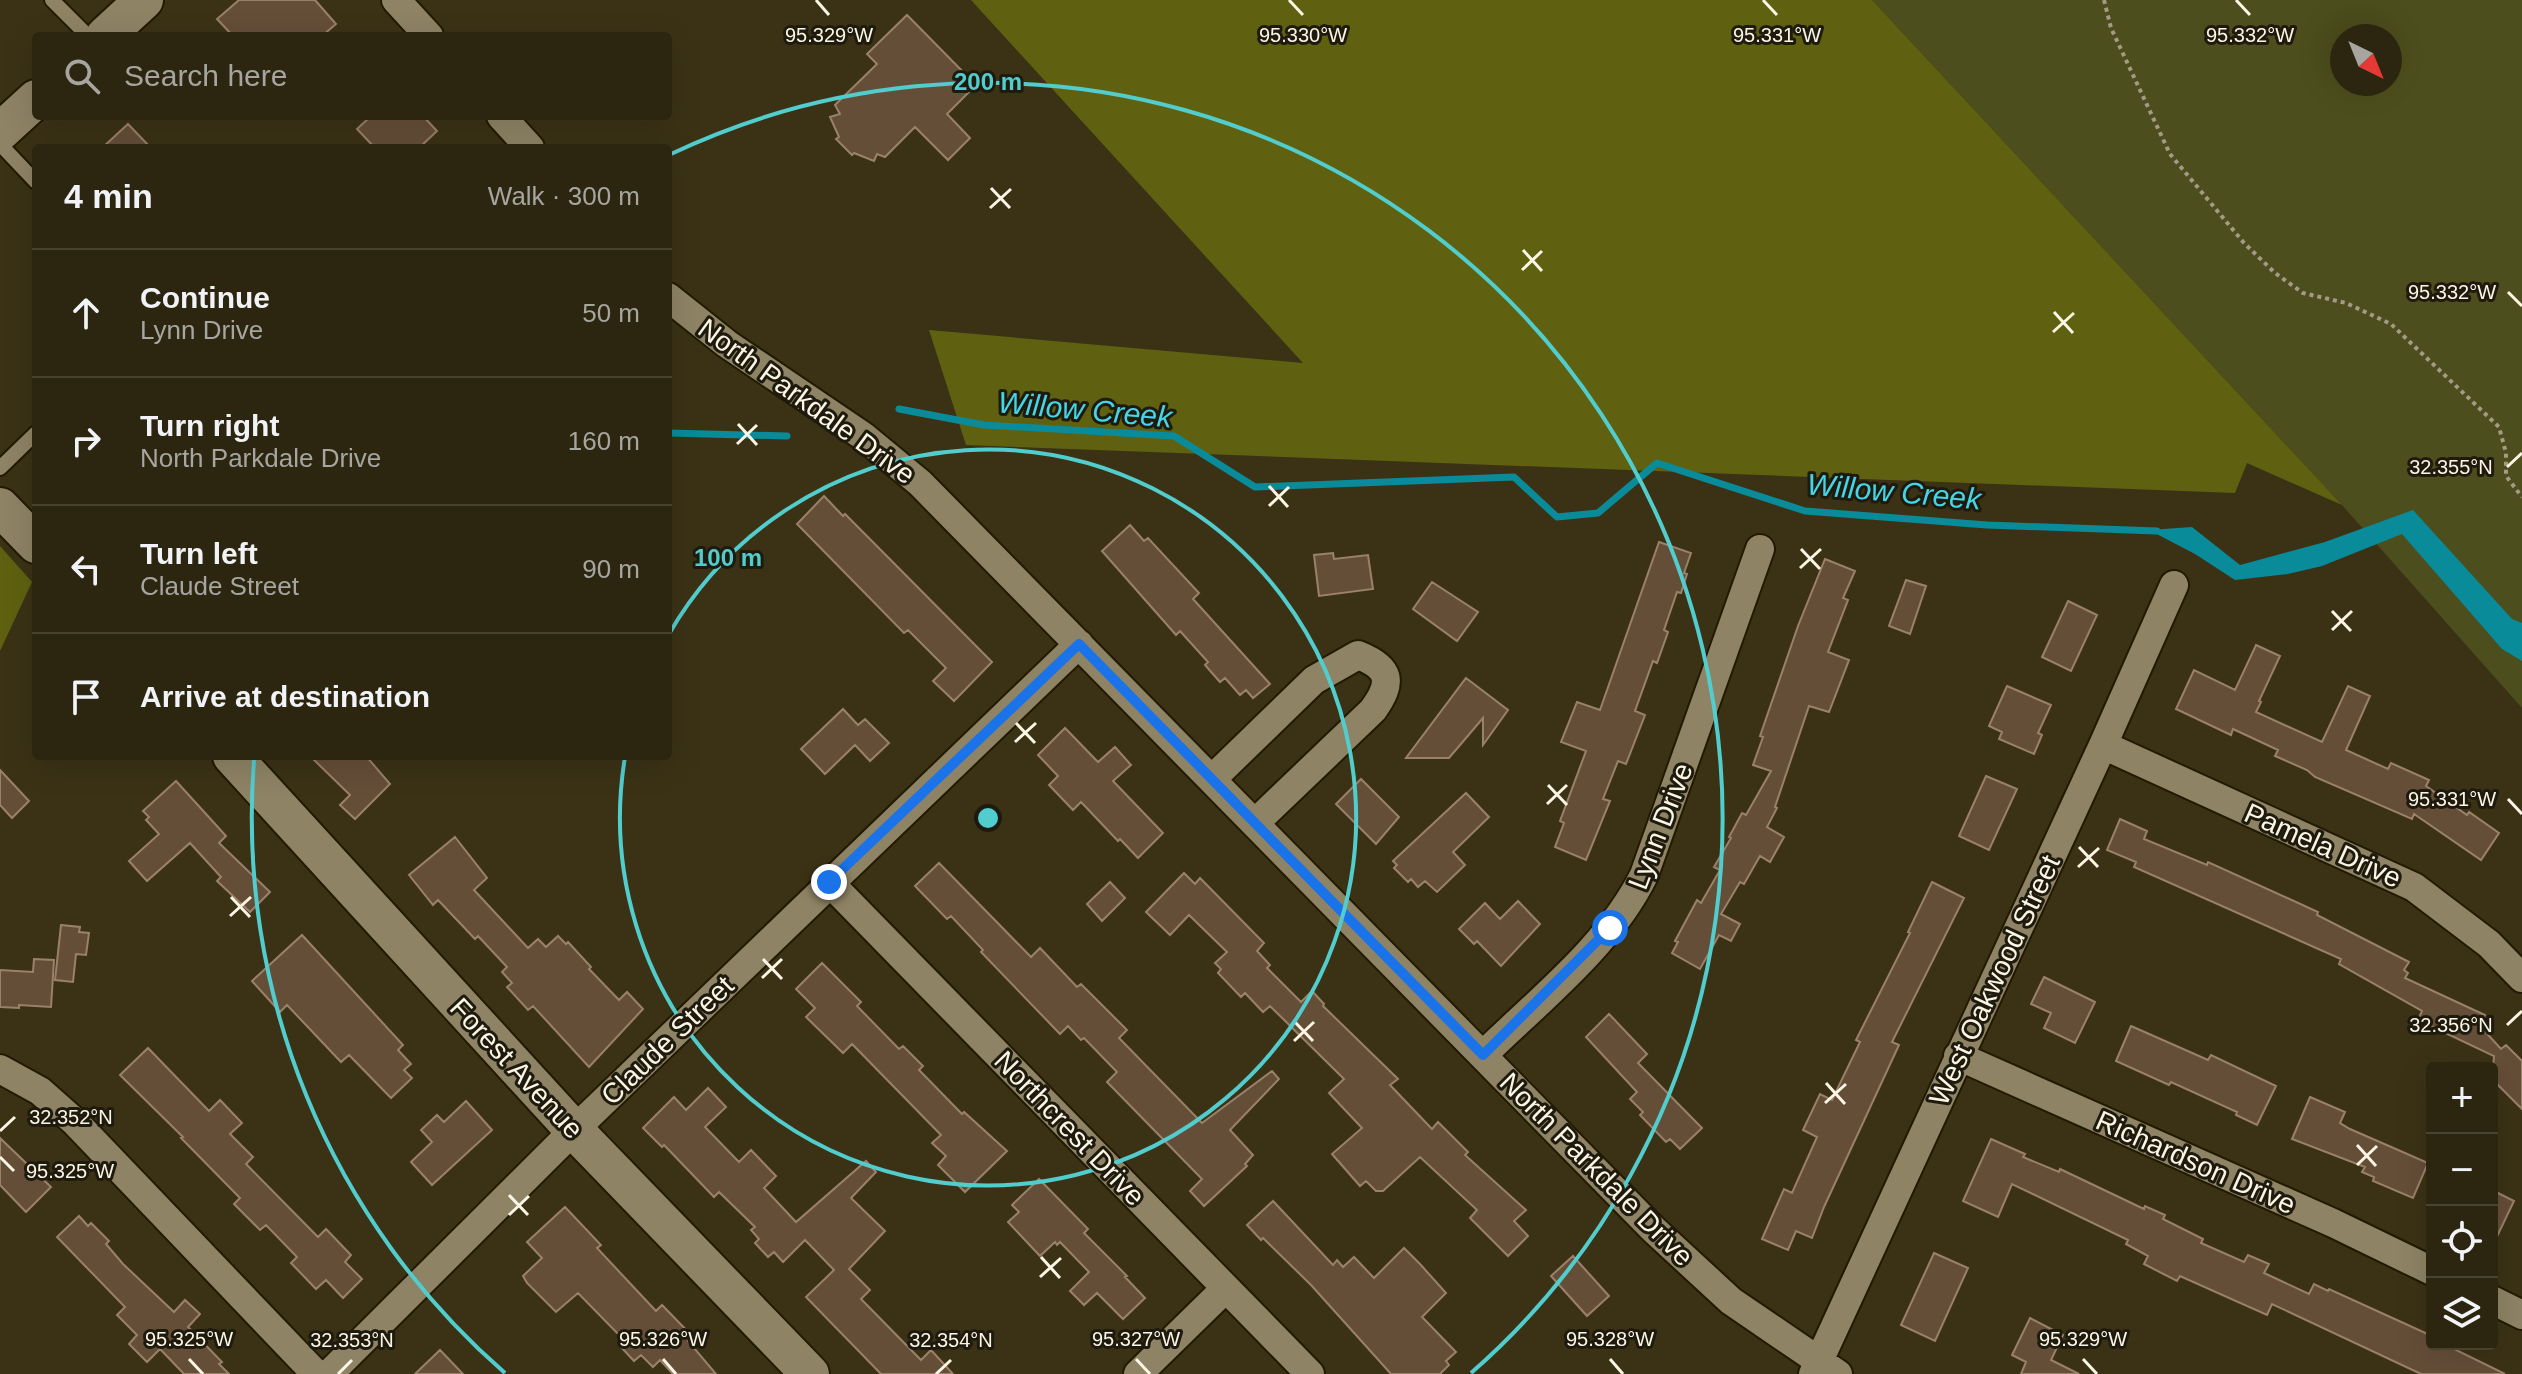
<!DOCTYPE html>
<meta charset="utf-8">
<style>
:root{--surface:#2c2610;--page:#342e19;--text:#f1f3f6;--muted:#a6a59f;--line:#484330}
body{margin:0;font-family:Helvetica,sans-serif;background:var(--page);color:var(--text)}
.controls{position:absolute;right:24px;bottom:24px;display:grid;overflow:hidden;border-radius:8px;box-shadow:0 8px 32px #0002}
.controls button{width:72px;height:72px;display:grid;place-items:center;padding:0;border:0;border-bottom:2px solid var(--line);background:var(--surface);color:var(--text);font:40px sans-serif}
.compass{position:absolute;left:2330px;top:24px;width:72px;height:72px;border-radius:50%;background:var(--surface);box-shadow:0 8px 32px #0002;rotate:137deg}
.stop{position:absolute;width:24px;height:24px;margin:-18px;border:6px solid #1a73e8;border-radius:50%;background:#fff}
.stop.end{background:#1a73e8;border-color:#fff;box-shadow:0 2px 8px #0008}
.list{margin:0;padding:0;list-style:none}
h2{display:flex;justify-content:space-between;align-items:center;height:104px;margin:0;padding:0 32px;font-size:34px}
h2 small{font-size:26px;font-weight:400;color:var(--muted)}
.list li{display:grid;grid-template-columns:52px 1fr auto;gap:24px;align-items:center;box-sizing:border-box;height:128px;padding:0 32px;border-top:2px solid var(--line)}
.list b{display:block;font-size:30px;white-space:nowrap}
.list p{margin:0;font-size:26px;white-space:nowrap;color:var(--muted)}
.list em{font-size:26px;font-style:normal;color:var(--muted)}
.icon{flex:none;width:44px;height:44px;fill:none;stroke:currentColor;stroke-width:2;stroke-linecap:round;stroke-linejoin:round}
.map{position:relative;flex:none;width:2522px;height:1374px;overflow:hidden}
.search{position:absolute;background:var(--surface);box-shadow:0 8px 32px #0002;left:32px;top:32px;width:640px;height:88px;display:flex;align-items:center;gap:20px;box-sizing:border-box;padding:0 28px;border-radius:8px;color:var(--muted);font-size:30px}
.panel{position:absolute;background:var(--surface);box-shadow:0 8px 32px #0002;left:32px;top:144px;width:640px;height:616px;border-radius:8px}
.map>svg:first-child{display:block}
</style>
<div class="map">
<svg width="2522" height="1374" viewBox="0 0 2522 1374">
<rect width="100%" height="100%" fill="#3b3216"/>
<path fill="#4c4e1d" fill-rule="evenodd" d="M1872 0H2522V708L2342 505ZM2342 36H2390V84H2342Z"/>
<path fill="#5f6110" d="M971 0H1872L2342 505 2247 463 2235 493 966 445 929 330 1303 363Z
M0 546 32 582 0 651Z"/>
<path fill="#098b99" d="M2413 510 2512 619 2522 623V661L2502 649 2402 534 2322 566 2288 574 2235 580 2195 554 2149 530 2192 527 2240 565 2325 542Z"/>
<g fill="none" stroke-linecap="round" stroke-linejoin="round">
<path stroke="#098b99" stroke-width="7" d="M899 409 984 425 1174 436 1255 487 1514 477 1557 517 1598 513 1657 463 1805 511 1987 525 2157 531
M668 433 787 436"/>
</g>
<path fill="#654e38" stroke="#9a816a" stroke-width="2" d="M239 0H315L336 24 322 36H233L217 19Z
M907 15 976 85 947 114 970 138 948 160 915 127 885 157 877 154 874 161 854 153 852 155 836 139 839 137 830 117 840 114 835 105 877 64 867 54Z
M371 116H423L437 131 419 148H375L357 129Z
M128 124 151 148H102Z
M824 496 843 516 845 514 992 662 954 701 933 681 946 668 908 630 904 633 797 524Z
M1130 525 1144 541 1148 538 1199 593 1193 599 1270 684 1253 698 1246 690 1240 695 1225 678 1220 682 1205 665 1208 662 1180 631 1176 635 1102 551Z
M1659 542 1691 553 1684 573 1687 574 1681 593 1677 592 1664 630 1668 632 1657 663 1653 661 1635 711 1645 715 1626 764 1618 761 1603 799 1610 801 1586 860 1555 847 1564 823 1560 821 1586 751 1561 742 1577 702 1600 710Z
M1333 553 1334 559 1368 555 1373 589 1319 596 1314 555Z
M1825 559 1855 571 1843 598 1848 600 1828 652 1849 660 1829 712 1809 706 1775 807 1777 808 1767 827 1784 837 1770 862 1760 856 1744 884 1740 882 1721 914 1740 924 1731 941 1719 935 1700 969 1672 953 1678 942 1675 941 1697 900 1701 903 1720 870 1714 867 1731 838 1729 837 1742 813 1746 815 1771 771 1753 765 1763 737 1760 736 1798 626Z
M1906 580 1926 586 1910 634 1889 626Z
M1432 582 1478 612 1457 641 1413 609Z
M2068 601 2097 615 2071 671 2042 657Z
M2256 645 2280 656 2259 701 2261 702 2256 712 2322 742 2348 686 2370 696 2346 750 2388 769 2391 763 2429 780 2426 786 2467 815 2469 812 2499 833 2481 860 2414 814 2412 819 2315 777 2307 770 2275 756 2278 750 2233 729 2231 735 2176 709 2194 670 2235 690Z
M1466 678 1508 710 1483 745V718L1449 758H1406Z
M2007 686 2051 705 2038 733 2042 735 2034 754 1999 739 2002 732 1989 726Z
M843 709 858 725 865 719 889 743 870 761 855 745 825 774 801 749Z
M1065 728 1098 762 1115 747 1131 765 1113 781 1163 833 1138 858 1120 839 1118 841 1081 802 1073 810 1049 785 1058 776 1038 755Z
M310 756H366L390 784 355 819 340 805 350 795Z
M0 770 29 801 12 818 0 805Z
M1986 776 2017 789 1989 850 1959 836Z
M1361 779 1399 817 1376 844 1336 804Z
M176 781 226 836 219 843 270 892 250 912 217 881 221 877 190 843 147 881 129 861 159 834 146 820 149 817 143 811Z
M1466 793 1489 817 1453 852 1465 865 1437 892 1425 881 1418 887 1411 879 1408 882 1394 868 1397 865 1393 861Z
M2120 819 2147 831 2144 839 2207 865 2208 862 2318 912 2317 915 2409 962 2404 970 2408 973 2405 978 2485 1015 2480 1026 2501 1049 2506 1045 2522 1061V1109L2492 1079 2494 1056 2418 1020 2422 1011 2339 964 2341 959 2134 867 2136 862 2107 850Z
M455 837 487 878 474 890 528 948 538 939 546 947 558 936 566 944 568 942 591 967 589 969 619 1000 627 992 643 1009 589 1067 533 1006 528 1010 507 987 512 983 502 972 507 967 478 936 475 939 438 900 433 905 409 875Z
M939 863 1031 957 1040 948 1077 987 1081 984 1127 1030 1119 1038 1202 1123 1272 1071 1279 1079 1230 1130 1253 1155 1245 1164 1247 1166 1204 1206 1190 1191 1202 1179 1107 1082 1117 1072 1084 1038 1081 1040 1068 1026 1060 1034 981 952 983 950 951 916 947 919 915 886Z
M1184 873 1195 884 1200 878 1264 943 1257 951 1270 965 1267 968 1301 1002 1312 991 1324 1004 1323 1006 1398 1079 1390 1085 1432 1129 1438 1122 1468 1152 1465 1155 1526 1210 1514 1221 1528 1236 1508 1256 1470 1218 1477 1210 1420 1157 1383 1191H1376L1366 1181 1360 1186 1332 1154 1362 1128 1329 1093 1344 1079 1270 1006 1263 1012 1245 993 1241 997 1218 973 1221 969 1215 963 1227 952 1189 915 1170 935 1146 912Z
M1110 882 1125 898 1102 921 1087 904Z
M1932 882 1964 898 1892 1042 1899 1045 1824 1207 1812 1238 1796 1231 1788 1250 1762 1239 1784 1189 1792 1193 1817 1137 1803 1130 1820 1094 1832 1100 1860 1042 1856 1040 1910 933 1908 932Z
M1518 901 1540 924 1501 966 1477 941 1474 944 1459 929 1485 903 1500 919Z
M61 925 80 927 79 932 89 933 86 955 76 954 73 982 55 980Z
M302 935 403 1045 398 1050 411 1064 404 1070 412 1078 391 1098 349 1055 341 1062 287 1005 280 1012 252 981Z
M34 959 54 960 51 1007 19 1005V1008L0 1007V970L33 972Z
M822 963 861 1002 857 1006 899 1049 903 1046 923 1066 919 1070 962 1114 964 1112 1007 1151 965 1192 938 1165 946 1156 932 1143 941 1135 852 1044 843 1053 806 1017 815 1008 796 989Z
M2044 977 2095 1002 2075 1043 2044 1028 2051 1013 2031 1004Z
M1609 1014 1647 1054 1638 1063 1702 1128 1680 1149 1670 1139 1666 1142 1640 1115 1643 1112 1630 1099 1637 1092 1586 1037Z
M2131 1026 2208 1060 2211 1055 2276 1086 2257 1125 2236 1115 2237 1112 2171 1082 2169 1085 2116 1061Z
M148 1048 209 1111 220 1100 242 1123 230 1134 253 1157 246 1164 318 1237 326 1229 351 1255 345 1262 362 1279 343 1298 326 1280 316 1289 291 1263 297 1257 266 1225 260 1230 234 1204 240 1198 181 1138 183 1137 120 1075Z
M708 1088 726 1107 705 1127 739 1162 751 1150 776 1176 764 1188 796 1222 866 1161 876 1172 851 1198 885 1231 849 1269 870 1290 861 1299 921 1360 931 1350 953 1374H881L806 1297 834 1270 805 1240 783 1262 774 1252 768 1257 755 1243 759 1239 751 1230 755 1227 719 1192 714 1197 664 1145 662 1147 643 1128 674 1097 686 1110Z
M2310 1097 2345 1112 2340 1123 2350 1129 2428 1163 2413 1198 2373 1181 2374 1177 2362 1172 2365 1167 2292 1139Z
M466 1101 492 1130 432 1185 411 1162 432 1142 421 1130 437 1115 444 1122Z
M0 1138 51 1187 26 1212 0 1185Z
M1991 1139 2025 1154 2023 1157 2059 1172 2060 1169 2144 1209 2145 1206 2165 1215 2163 1219 2203 1239 2201 1243 2244 1262 2248 1255 2269 1264 2264 1273 2309 1294 2314 1284 2328 1291 2329 1289 2432 1336V1344H2444L2505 1374H2421L2272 1304 2267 1315 2180 1276 2177 1281 2144 1264 2148 1256 2126 1244 2128 1240 2012 1184 1998 1217 1963 1201Z
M1039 1179 1088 1229 1084 1233 1127 1276 1125 1277 1145 1298 1123 1319 1097 1293 1084 1305 1070 1291 1089 1272 1060 1242 1057 1245 1055 1242 1040 1256 1008 1222 1019 1212 1012 1205Z
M2492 1190 2514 1201 2492 1247Z
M1273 1201 1333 1265 1337 1260 1343 1267 1354 1257 1374 1278 1404 1248 1420 1264 1446 1293 1422 1317 1456 1352 1446 1361 1449 1365 1440 1374H1391L1311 1285 1263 1238 1261 1240 1247 1225Z
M565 1207 601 1245 597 1248 656 1311 662 1305 693 1337 688 1341 716 1374H673L660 1360 653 1367 641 1355 634 1361 620 1346 625 1341 578 1293 556 1312 527 1283 523 1276 542 1258 527 1242Z
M79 1216 88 1226 91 1223 109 1241 106 1244 123 1264 174 1312 185 1300 200 1314 188 1327 222 1362 219 1364 229 1374H184L160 1349 147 1362 129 1344 137 1335 117 1315 125 1307 57 1237Z
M1934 1253 1968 1268 1935 1341 1901 1325Z
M1573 1256 1609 1296 1587 1316 1551 1276Z
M2030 1318 2063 1335 2051 1360 2079 1374H2021L2026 1362 2012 1355Z
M440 1350 463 1374H415Z"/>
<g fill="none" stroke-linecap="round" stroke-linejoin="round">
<defs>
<path id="lane" d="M52 0 88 36
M0 144 36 182
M0 468 36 433"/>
<path id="street" d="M396 0 429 36
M501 116 530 148
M668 297 727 344 863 436 920 483 1653 1229 1731 1301 1838 1374
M2103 745 2414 887 2489 944 2522 978
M1212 779 1314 680 1358 655C1391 668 1393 682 1373 710L1255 823
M829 882 1310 1374
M1483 1055C1539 1000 1609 946 1644 875L1760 549
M1958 1056 2333 1223 2432 1271
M0 1069 40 1091 75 1122 316 1374
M2492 1300 2522 1315
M329 1374 574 1130 1079 644
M1138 1374 1226 1288
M1813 1374 2103 745 2174 585"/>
<path id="secondary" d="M105 36 144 0
M0 132 36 99
M0 507 36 544
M232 756 574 1130 810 1374"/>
</defs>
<use href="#lane" stroke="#221a00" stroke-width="18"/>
<use href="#street" stroke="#221a00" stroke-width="32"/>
<use href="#secondary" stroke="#221a00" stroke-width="42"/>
<path stroke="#a39b85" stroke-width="4" stroke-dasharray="4 4" stroke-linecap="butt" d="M2104 0 2111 28 2170 154 2244 243 2275 273 2303 293 2346 303 2391 324 2499 427 2506 453V476L2522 497"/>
<use href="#lane" stroke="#8e8365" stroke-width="14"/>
<use href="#street" stroke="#8e8365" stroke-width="28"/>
<use href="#secondary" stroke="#8e8365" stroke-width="38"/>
</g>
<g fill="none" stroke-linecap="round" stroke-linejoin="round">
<path stroke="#1a73e8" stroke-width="10" d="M829 882 1079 644 1483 1055 1610 928"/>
</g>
<path fill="none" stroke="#fbf5e4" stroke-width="3" d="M816 0 829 15M1289 0 1303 15M1763 0 1777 15M2236 0 2250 15M991 188 1010 208M990 208 1011 189M1523 250 1542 271M1522 270 1542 251M2508 292 2522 306M2054 312 2073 333M2053 332 2074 313M738 424 757 445M737 444 757 425M2507 467 2522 453M1269 486 1288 507M1269 506 1289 487M1801 549 1820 569M1800 568 1821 549M2332 611 2351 631M2332 630 2352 611M1016 723 1035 743M1015 742 1036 723M1548 785 1567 805M2508 799 2522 814M1547 804 1567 785M2079 847 2098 867M2078 867 2099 848M231 897 250 917M230 916 251 897M763 959 782 979M762 978 782 959M1294 1021 1313 1041M2507 1025 2522 1011M1294 1041 1314 1022M1826 1083 1845 1104M1825 1103 1846 1084M0 1131 15 1117M2357 1145 2376 1166M0 1157 14 1171M2357 1165 2377 1146M509 1195 528 1215M509 1215 529 1196M1041 1257 1060 1278M1040 1277 1061 1258M189 1359 203 1374M663 1359 676 1374M1136 1359 1150 1374M1610 1359 1623 1374M2083 1359 2097 1374M338 1374 352 1360M936 1374 951 1360"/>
<g fill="none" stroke="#52cdce" stroke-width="4">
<path d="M669 634A368 368 0 1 1 625 757"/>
<path d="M505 1373A736 736 0 0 1 254 760M671 154A736 736 0 0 1 1471 1373"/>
</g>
<g text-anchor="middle" stroke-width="6" stroke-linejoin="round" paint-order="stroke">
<g font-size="28" fill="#fbf5e4" stroke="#1e1a0e">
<text transform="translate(807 401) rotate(36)" y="10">North Parkdale Drive</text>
<text transform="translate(1660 826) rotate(-69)" y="10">Lynn Drive</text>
<text transform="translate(2323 845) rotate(24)" y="10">Pamela Drive</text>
<text transform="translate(1994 980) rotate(-65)" y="10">West Oakwood Street</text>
<text transform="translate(667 1040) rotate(-44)" y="10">Claude Street</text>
<text transform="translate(517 1068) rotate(47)" y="10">Forest Avenue</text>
<text transform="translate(1070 1128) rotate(46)" y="10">Northcrest Drive</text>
<text transform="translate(2196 1162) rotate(24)" y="10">Richardson Drive</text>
<text transform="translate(1597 1169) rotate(45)" y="10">North Parkdale Drive</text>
</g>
<g font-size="30" font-style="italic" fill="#44d6e8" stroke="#1e1a0e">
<text transform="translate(1085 410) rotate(5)" y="10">Willow Creek</text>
<text transform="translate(1894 492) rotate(5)" y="10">Willow Creek</text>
</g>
</g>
<g font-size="20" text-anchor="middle" fill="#fbf5e4" stroke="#1e1a0e" stroke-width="6" stroke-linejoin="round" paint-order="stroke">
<text x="829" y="42">95.329°W</text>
<text x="1303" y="42">95.330°W</text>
<text x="1777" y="42">95.331°W</text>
<text x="2250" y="42">95.332°W</text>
<text x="2452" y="299">95.332°W</text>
<text x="2451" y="474">32.355°N</text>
<text x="2452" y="806">95.331°W</text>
<text x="2451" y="1032">32.356°N</text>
<text x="71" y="1124">32.352°N</text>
<text x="70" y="1178">95.325°W</text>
<text x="189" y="1346">95.325°W</text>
<text x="663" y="1346">95.326°W</text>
<text x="1136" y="1346">95.327°W</text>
<text x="1610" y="1346">95.328°W</text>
<text x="2083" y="1346">95.329°W</text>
<text x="352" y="1347">32.353°N</text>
<text x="951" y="1347">32.354°N</text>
</g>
<circle cx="988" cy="818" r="12" fill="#52cdce" stroke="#1e1a0e" stroke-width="4"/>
<g font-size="24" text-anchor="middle" font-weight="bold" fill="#52cdce" stroke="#1e1a0e" stroke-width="6" stroke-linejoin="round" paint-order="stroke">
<text x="988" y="90">200 m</text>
<text x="728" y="566">100 m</text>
</g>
</svg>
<div class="controls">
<button>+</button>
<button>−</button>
<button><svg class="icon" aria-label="locate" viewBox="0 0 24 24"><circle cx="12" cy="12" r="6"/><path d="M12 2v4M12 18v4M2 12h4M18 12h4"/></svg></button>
<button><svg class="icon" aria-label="layers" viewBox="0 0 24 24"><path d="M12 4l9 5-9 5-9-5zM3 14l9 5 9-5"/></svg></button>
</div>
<svg class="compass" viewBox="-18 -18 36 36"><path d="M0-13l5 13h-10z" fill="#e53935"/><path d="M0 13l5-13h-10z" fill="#a6a59f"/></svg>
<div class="stop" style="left:1610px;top:928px"></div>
<div class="stop end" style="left:829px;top:882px"></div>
<div class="search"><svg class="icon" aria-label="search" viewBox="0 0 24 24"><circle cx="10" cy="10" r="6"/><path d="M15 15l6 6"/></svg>Search here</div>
<section class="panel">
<h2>4 min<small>Walk · 300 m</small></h2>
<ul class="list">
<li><svg class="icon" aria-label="ahead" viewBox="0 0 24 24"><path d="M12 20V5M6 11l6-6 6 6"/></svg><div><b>Continue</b><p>Lynn Drive</p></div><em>50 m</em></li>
<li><svg class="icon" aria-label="right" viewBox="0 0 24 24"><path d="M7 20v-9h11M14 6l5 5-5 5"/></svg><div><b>Turn right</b><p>North Parkdale Drive</p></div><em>160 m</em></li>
<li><svg class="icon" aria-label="left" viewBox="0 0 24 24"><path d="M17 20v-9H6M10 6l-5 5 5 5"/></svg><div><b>Turn left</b><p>Claude Street</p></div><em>90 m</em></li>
<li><svg class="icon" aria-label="arrive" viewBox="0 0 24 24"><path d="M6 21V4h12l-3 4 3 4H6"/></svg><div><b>Arrive at destination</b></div></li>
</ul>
</section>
</div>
